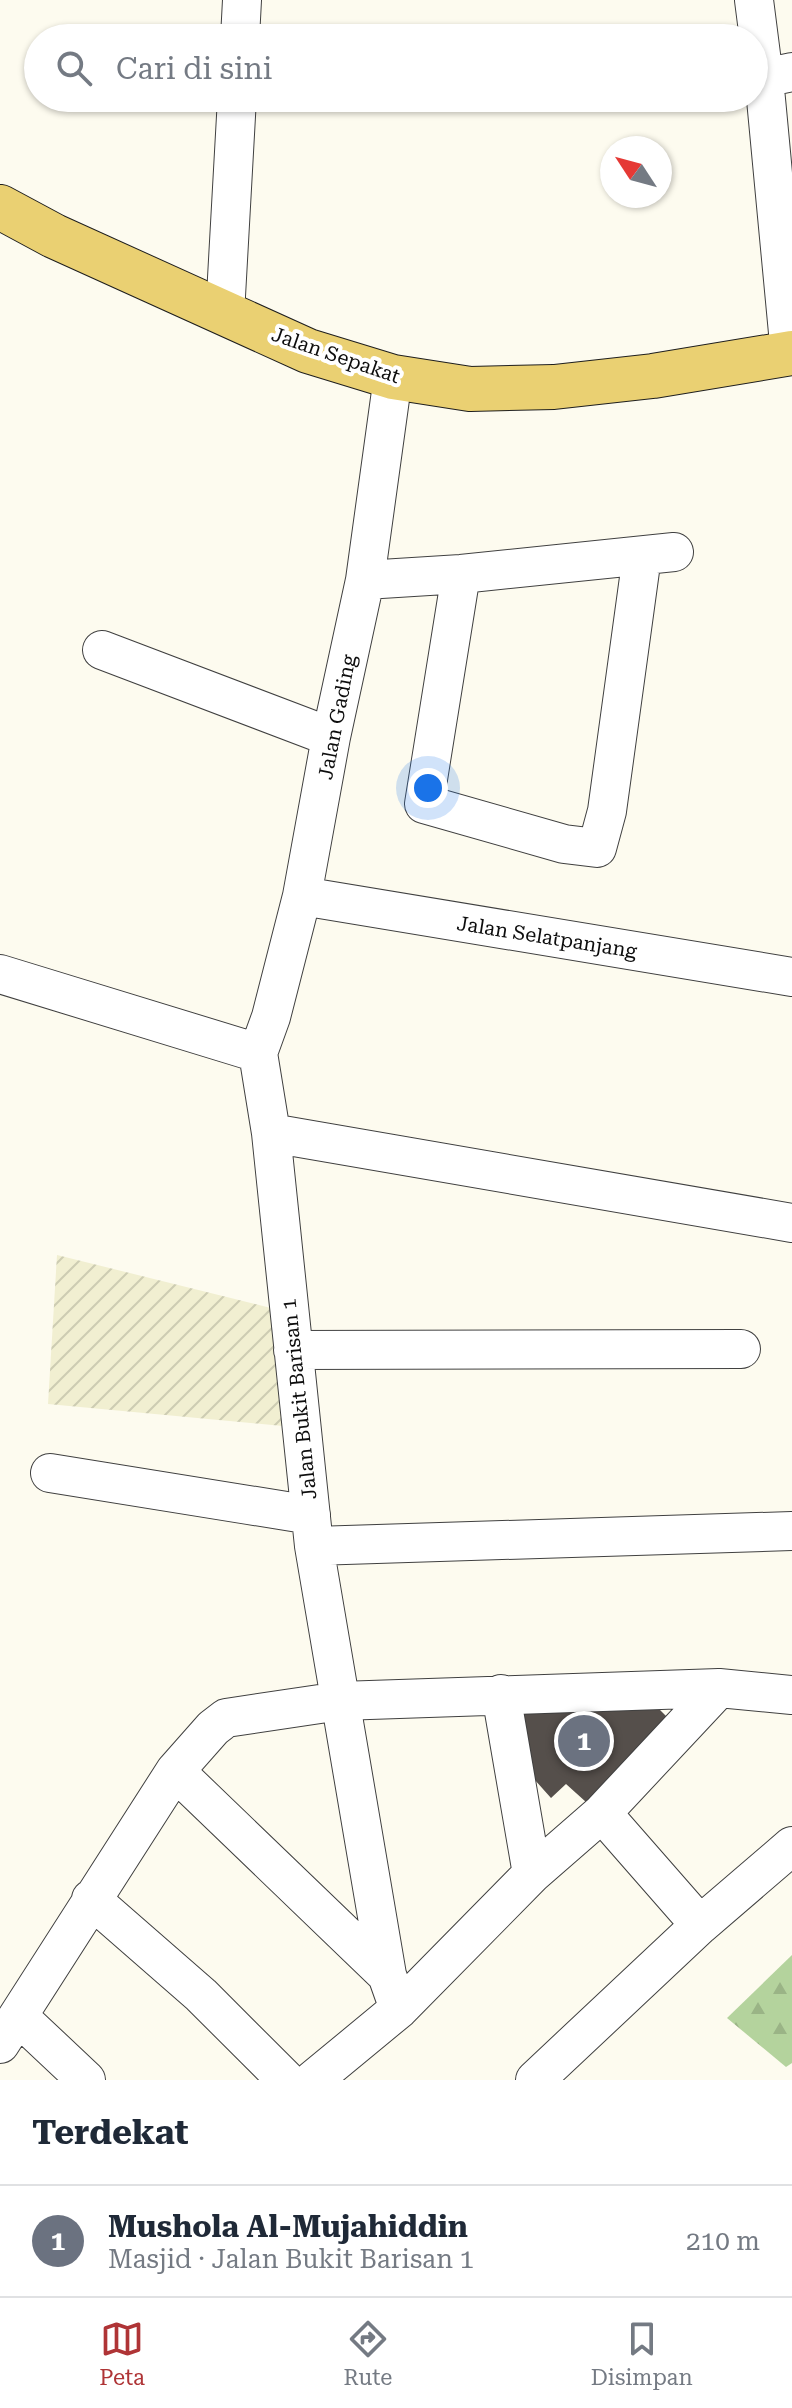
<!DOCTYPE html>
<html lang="id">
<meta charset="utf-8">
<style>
:root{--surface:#fff;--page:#f2f2f3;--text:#1f2937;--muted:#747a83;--line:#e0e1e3;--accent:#af3436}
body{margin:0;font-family:"Roboto Serif",serif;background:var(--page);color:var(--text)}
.compass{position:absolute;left:600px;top:136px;width:72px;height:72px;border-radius:50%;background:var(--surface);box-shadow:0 2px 6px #0004;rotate:306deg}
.you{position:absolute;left:428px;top:788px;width:28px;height:28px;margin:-20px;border:6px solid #fff;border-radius:50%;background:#1a73e8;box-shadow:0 0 0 12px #1a73e833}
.badge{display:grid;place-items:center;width:52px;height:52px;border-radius:50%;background:var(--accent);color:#fff;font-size:26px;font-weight:700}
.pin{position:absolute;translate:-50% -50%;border:4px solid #fff;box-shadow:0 2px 8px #0006}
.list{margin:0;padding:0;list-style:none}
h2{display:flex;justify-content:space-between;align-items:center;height:104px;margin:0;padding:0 32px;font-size:34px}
h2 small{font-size:26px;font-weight:400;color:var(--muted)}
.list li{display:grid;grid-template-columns:52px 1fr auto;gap:24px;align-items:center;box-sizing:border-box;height:112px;padding:0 32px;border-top:2px solid var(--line)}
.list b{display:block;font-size:30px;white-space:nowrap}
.list p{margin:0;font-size:26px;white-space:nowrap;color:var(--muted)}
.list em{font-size:26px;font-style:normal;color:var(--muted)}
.icon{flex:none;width:44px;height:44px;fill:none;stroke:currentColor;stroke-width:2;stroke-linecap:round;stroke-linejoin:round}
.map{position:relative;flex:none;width:792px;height:2080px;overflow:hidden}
.search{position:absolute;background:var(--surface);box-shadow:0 2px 6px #0004;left:24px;right:24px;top:24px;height:88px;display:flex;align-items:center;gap:20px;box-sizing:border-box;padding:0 28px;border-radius:44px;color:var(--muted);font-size:30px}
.sheet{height:216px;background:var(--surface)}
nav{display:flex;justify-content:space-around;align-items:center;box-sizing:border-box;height:112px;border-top:2px solid var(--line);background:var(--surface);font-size:22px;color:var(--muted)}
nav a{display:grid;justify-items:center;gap:4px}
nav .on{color:var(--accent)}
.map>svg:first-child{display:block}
</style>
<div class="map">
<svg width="792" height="2080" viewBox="0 0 792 2080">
<defs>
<pattern id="farmland-furrows" width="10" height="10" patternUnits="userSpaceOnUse" patternTransform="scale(2)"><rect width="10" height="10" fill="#f1efd1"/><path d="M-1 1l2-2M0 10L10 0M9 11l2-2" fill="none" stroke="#cdccb2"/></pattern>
<pattern id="forest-firs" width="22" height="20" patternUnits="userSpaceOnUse" patternTransform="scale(2)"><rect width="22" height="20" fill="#b4d39d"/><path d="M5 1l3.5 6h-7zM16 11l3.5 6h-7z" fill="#9ab486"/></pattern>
</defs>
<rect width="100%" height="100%" fill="#fdfbef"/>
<path fill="url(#farmland-furrows)" d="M57 1255 283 1311 293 1427 48 1404Z"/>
<path fill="url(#forest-firs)" d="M792 1955V2063L786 2067 727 2018Z"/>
<path fill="#554f4b" d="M645 1695 671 1721 586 1802 566 1784 551 1798 518 1761 516 1704Z"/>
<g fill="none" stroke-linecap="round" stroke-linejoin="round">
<defs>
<path id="minor" d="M754 0 764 78
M240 38 242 0
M225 314 237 98
M790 354 764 78 792 72
M461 574 424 804 564 844 597 848 607 811 642 556
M365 580 461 574 674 552
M102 650 331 737
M302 896 792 977
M0 974 258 1053 271 1133 314 1546 387 1975 399 2009
M258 1053 271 1017 302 896 331 737 365 580 393 377
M271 1133 792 1223
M293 1350 741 1349
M50 1473 311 1515
M314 1546 792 1531
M501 1694 532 1874
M175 1771 387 1975
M602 1813 700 1925
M91 1899 201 1995 286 2080
M18 2016 86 2080
M0 2044 175 1771 213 1728 226 1718 340 1701 719 1688 792 1695
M313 2080 399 2009 532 1874 602 1813 719 1688
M535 2080 700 1925 792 1846"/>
<path id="major" d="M0 207 54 236 308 351 393 377 470 389 554 387 653 376 792 353"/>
</defs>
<use href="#minor" stroke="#404040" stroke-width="40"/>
<use href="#major" stroke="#1e1e1e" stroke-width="46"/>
<use href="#minor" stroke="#fff" stroke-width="38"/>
<use href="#major" stroke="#ead072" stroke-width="44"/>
</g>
<g text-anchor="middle" stroke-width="8" stroke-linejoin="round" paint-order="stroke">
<g font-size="20" fill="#0d0d0d" stroke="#fff">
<text transform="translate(336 355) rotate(19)" y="7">Jalan Sepakat</text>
<text transform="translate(337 717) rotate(-79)" y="7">Jalan Gading</text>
<text transform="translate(547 937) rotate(9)" y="7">Jalan Selatpanjang</text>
<text transform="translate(299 1399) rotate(-96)" y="7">Jalan Bukit Barisan 1</text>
</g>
</g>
</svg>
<svg class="compass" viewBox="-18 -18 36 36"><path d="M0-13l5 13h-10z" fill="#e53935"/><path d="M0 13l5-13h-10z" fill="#747a83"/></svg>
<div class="you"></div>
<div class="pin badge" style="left:584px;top:1741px;background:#6b7280">1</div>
<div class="search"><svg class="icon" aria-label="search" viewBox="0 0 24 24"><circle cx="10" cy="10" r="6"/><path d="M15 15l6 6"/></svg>Cari di sini</div>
</div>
<section class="sheet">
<h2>Terdekat<small></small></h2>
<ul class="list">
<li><span class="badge" style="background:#6b7280">1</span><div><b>Mushola Al-Mujahiddin</b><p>Masjid · Jalan Bukit Barisan 1</p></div><em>210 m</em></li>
</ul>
</section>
<nav>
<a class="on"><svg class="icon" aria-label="map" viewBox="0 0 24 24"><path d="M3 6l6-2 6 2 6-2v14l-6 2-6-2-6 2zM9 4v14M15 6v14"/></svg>Peta</a>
<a><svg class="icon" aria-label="directions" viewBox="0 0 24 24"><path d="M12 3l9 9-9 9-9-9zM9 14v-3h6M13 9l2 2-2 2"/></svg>Rute</a>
<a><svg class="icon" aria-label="saved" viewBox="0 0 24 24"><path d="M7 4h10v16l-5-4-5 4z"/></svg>Disimpan</a>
</nav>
